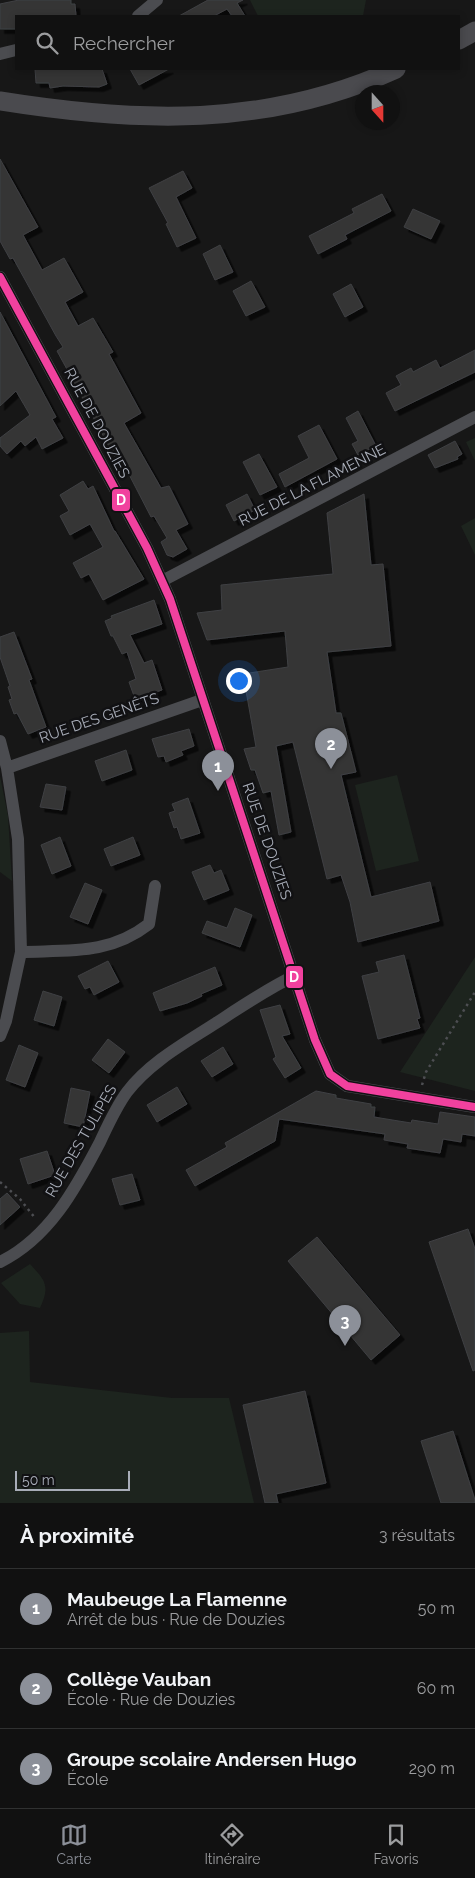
<!DOCTYPE html>
<html lang="fr">
<meta charset="utf-8">
<style>
:root{--surface:#111;--page:#1e1f1f;--text:#f1f3f6;--muted:#9c9d9f;--line:#303131;--accent:#8c9099}
body{margin:0;font-family:Raleway,sans-serif;background:var(--page);color:var(--text)}
.compass{position:absolute;left:355px;top:85px;width:45px;height:45px;border-radius:50%;background:var(--surface);box-shadow:0 2px 8px #0003;rotate:159deg}
.scale{position:absolute;left:15px;bottom:12px;width:115px;box-sizing:border-box;padding-left:5px;border:2px solid #a8adb8;border-top:0;font-size:14px;line-height:18px;white-space:nowrap;color:#a8adb8;-webkit-text-stroke:4px #111113;paint-order:stroke}
.you{position:absolute;left:238px;top:680px;width:18px;height:18px;margin:-12px;border:4px solid #fff;border-radius:50%;background:#1a73e8;box-shadow:0 0 0 8px #1a73e833}
.badge{display:grid;place-items:center;width:32px;height:32px;border-radius:50%;background:var(--accent);color:#fff;font-size:16px;font-weight:700}
.pin{position:absolute;translate:-50% -41px;filter:drop-shadow(0 1px 2px #0008)}
.pin::after{content:'';position:absolute;top:26px;width:18px;height:15px;background:inherit;clip-path:polygon(0 0,100% 0,50% 100%)}
.list{margin:0;padding:0;list-style:none}
h2{display:flex;justify-content:space-between;align-items:center;height:65px;margin:0;padding:0 20px;font-size:21px}
h2 small{font-size:16px;font-weight:400;color:var(--muted)}
.list li{display:grid;grid-template-columns:32px 1fr auto;gap:15px;align-items:center;box-sizing:border-box;height:80px;padding:0 20px;border-top:1px solid var(--line)}
.list b{display:block;font-size:19px;white-space:nowrap}
.list p{margin:0;font-size:16px;white-space:nowrap;color:var(--muted)}
.list em{font-size:16px;font-style:normal;color:var(--muted)}
.icon{flex:none;width:28px;height:28px;fill:none;stroke:currentColor;stroke-width:2;stroke-linecap:round;stroke-linejoin:round}
.map{position:relative;flex:none;width:475px;height:1503px;overflow:hidden}
.search{position:absolute;background:var(--surface);box-shadow:0 2px 8px #0003;left:15px;right:15px;top:15px;height:55px;display:flex;align-items:center;gap:12px;box-sizing:border-box;padding:0 18px;border-radius:0px;color:var(--muted);font-size:19px}
.sheet{height:305px;background:var(--surface)}
nav{display:flex;justify-content:space-around;align-items:center;box-sizing:border-box;height:70px;border-top:1px solid var(--line);background:var(--surface);font-size:14px;color:var(--muted)}
nav a{display:grid;justify-items:center;gap:2px}
nav .on{color:var(--accent)}
.map>svg:first-child{display:block}
</style>
<div class="map">
<svg width="475" height="1503" viewBox="0 0 475 1503">
<defs>
<filter id="shadow"><feDropShadow dx="4.5" dy="4.5" stdDeviation="0" flood-color="#0009"/></filter>
</defs>
<rect width="100%" height="100%" fill="#171717"/>
<path fill="#1d241e" d="M250 0H366L363 16H258Z
M475 438V461L466 442Z
M475 518V555L461 526Z
M397 775 419 861 376 871 355 785Z
M0 776 8 816 12 881 0 872Z
M475 957V1091L400 1072Z
M30 1264C46 1281 50 1286 40 1308L20 1304 1 1283Z
M29 1331 30 1382 172 1398H229L254 1503H0V1333Z"/>
<path fill="#353536" stroke="#3f4043" filter="url(#shadow)" d="M19 0H71V4H75L76 16H16V29H0V4Z
M208 0H243L237 3 245 16H232L227 9 214 16H179Z
M35 69H102L107 84 99 87 63 86 50 88 49 83H36Z
M130 69H169L139 85Z
M0 159 38 227 23 235 42 270 64 258 83 292 65 302 78 326 93 318 113 352 109 354 115 365 141 413 124 423 161 488 169 486 188 524 176 530 187 549 173 557 167 555 161 542 167 538 154 516 151 517 121 459 117 461 57 351 63 347 56 336 13 258 10 259 0 241Z
M183 171 192 188 176 197 196 238 177 247 166 224 168 223 149 188Z
M382 194 391 211 345 235 347 239 318 254 309 236 354 213 352 209Z
M413 209 440 221 431 239 404 227Z
M220 245 233 272 215 280 203 254Z
M251 281 265 307 246 316 233 291Z
M351 284 363 307 345 317 333 294Z
M0 312 56 417 52 419 63 438 42 449 36 437 25 446 21 441 7 454 0 446V438L30 415 16 391 0 406Z
M475 350V372L395 411 386 393 401 385 396 376 411 368 413 372 436 360 440 368Z
M358 411 376 446 358 455 352 444 358 441 346 418Z
M319 425 337 459 285 487 279 474 309 458 298 436Z
M455 441 462 454 457 457 458 459 435 468 428 455Z
M259 454 277 487 260 495 243 462Z
M83 481 88 489 93 486 114 531H115L144 579 103 600 89 574 81 578 73 563 103 547 90 524 70 535 60 516 69 511 60 495Z
M247 494 255 510 234 521 226 505Z
M364 494 371 565 383 564 391 646 327 652 336 713H341L356 772 341 775 371 897 430 882 439 921 358 942 350 902 341 875 327 879 293 742 276 746 291 832 279 835 271 791 263 793 255 770H251L244 749 256 747 243 674 288 667 285 631 207 640 197 613 222 610 221 585 333 574 327 513Z
M154 600 162 624 130 635 144 663 152 660 162 690 138 698 134 696 129 682 136 679 127 652 122 654 113 636H111L105 621 112 618 111 616Z
M14 632 32 679 29 680 46 727 28 734 17 713 14 714 9 700 12 699 8 687 10 686 0 657V637Z
M189 729 194 746 181 751 183 755 166 762 164 756 158 757 152 739Z
M126 750 132 770 102 781 95 761Z
M46 784 66 787 62 810 40 807Z
M188 798 200 833 181 839 177 827 174 828 169 813 175 811 172 804Z
M60 837 71 866 52 874 41 845Z
M133 837 140 855 111 866 104 849Z
M210 865 214 873 221 870 229 890 204 900 192 872Z
M85 883 102 890 88 924 70 917Z
M235 908 252 915 240 947 202 933 207 921 227 928Z
M404 955 420 1018 417 1019 420 1028 378 1039 362 976 379 972 376 962Z
M108 961 119 982 94 995 90 987 85 989 78 976Z
M215 967 222 985 201 994 202 996 187 1003 160 1011 153 993Z
M43 991 62 997 54 1026 34 1020Z
M280 1005 290 1034 282 1036 301 1068 285 1078 273 1059 276 1057 260 1010Z
M108 1039 125 1052 109 1073 92 1060Z
M19 1045 38 1053 25 1087 6 1080Z
M223 1047 233 1064 212 1077 201 1061Z
M177 1087 187 1104 157 1122 147 1105Z
M71 1088 90 1092 83 1127 64 1123Z
M316 1091 336 1095V1098L371 1104V1107H375L374 1117 411 1123 412 1120 438 1124 440 1112 475 1117V1136L462 1134 461 1142 443 1139 440 1153 407 1148 408 1144 384 1140 385 1134 279 1119 275 1141 195 1186 186 1170 227 1147 225 1143Z
M47 1151 55 1175 28 1184 20 1159Z
M132 1174 140 1200 120 1205 112 1179Z
M7 1193 20 1207 0 1225V1199Z
M468 1229 475 1249V1370L473 1371 429 1242Z
M317 1237 400 1335 371 1360 288 1261Z
M305 1391 326 1483 276 1494 278 1503H265L243 1405Z
M453 1431 475 1500V1503H441L421 1441Z"/>
<g fill="none" stroke-linecap="round" stroke-linejoin="round">
<path stroke="#4d4e52" stroke-width="2.5" stroke-dasharray="2.5 4" stroke-linecap="butt" d="M422 1085 426 1072 475 992
M0 1182 20 1199 35 1218"/>
<path stroke="#4b4c50" stroke-width="12" d="M138 16 157 0
M0 54 16 50
M0 277 147 548 170 599 315 1040 330 1074 347 1086 475 1107
M162 581 475 417
M0 741 7 768 18 839 21 952 6 1021 0 1036
M7 768 202 700
M21 952C70 950 109 955 149 924L155 886
M0 1262C49 1238 76 1188 100 1142 108 1125 116 1107 127 1092 150 1062 185 1043 216 1023 242 1006 267 989 294 976"/>
<path stroke="#4a4a4e" stroke-width="19" d="M459 40 475 31
M0 101C137 123 267 128 396 69"/>
<defs>
<path id="bus-1" d="M0 277 147 548 170 599 315 1040 330 1074 347 1086 475 1107"/>
</defs>
<use href="#bus-1" stroke="#111113" stroke-width="11"/>
<use href="#bus-1" stroke="#f1419e" stroke-width="8"/>
</g>
<g text-anchor="middle" stroke-width="5" stroke-linejoin="round" paint-order="stroke">
<g font-size="15" fill="#a8adb8" stroke="#111113">
<text transform="translate(97 423) rotate(62)" y="5">RUE DE DOUZIES</text>
<text transform="translate(312 485) rotate(-27)" y="5">RUE DE LA FLAMENNE</text>
<text transform="translate(99 718) rotate(-19)" y="5">RUE DES GENÊTS</text>
<text transform="translate(267 841) rotate(71)" y="5">RUE DE DOUZIES</text>
<text transform="translate(81 1141) rotate(-60)" y="5">RUE DES TULIPES</text>
</g>
</g>
<g stroke="#111113" stroke-width="2">
<rect x="111" y="488" width="20" height="24" rx="5" fill="#f1419e"/>
<rect x="285" y="965" width="19" height="24" rx="5" fill="#f1419e"/>
</g>
<g font-size="14" text-anchor="middle" font-weight="bold" fill="#fff">
<text x="121" y="505">D</text>
<text x="294" y="982">D</text>
</g>
</svg>
<svg class="compass" viewBox="-18 -18 36 36"><path d="M0-13l5 13h-10z" fill="#e53935"/><path d="M0 13l5-13h-10z" fill="#9c9d9f"/></svg>
<div class="scale">50 m</div>
<div class="you"></div>
<div class="pin badge" style="left:218px;top:791px">1</div>
<div class="pin badge" style="left:331px;top:769px">2</div>
<div class="pin badge" style="left:345px;top:1346px">3</div>
<div class="search"><svg class="icon" aria-label="search" viewBox="0 0 24 24"><circle cx="10" cy="10" r="6"/><path d="M15 15l6 6"/></svg>Rechercher</div>
</div>
<section class="sheet">
<h2>À proximité<small>3 résultats</small></h2>
<ul class="list">
<li><span class="badge">1</span><div><b>Maubeuge La Flamenne</b><p>Arrêt de bus · Rue de Douzies</p></div><em>50 m</em></li>
<li><span class="badge">2</span><div><b>Collège Vauban</b><p>École · Rue de Douzies</p></div><em>60 m</em></li>
<li><span class="badge">3</span><div><b>Groupe scolaire Andersen Hugo</b><p>École</p></div><em>290 m</em></li>
</ul>
</section>
<nav>
<a class="on"><svg class="icon" aria-label="map" viewBox="0 0 24 24"><path d="M3 6l6-2 6 2 6-2v14l-6 2-6-2-6 2zM9 4v14M15 6v14"/></svg>Carte</a>
<a><svg class="icon" aria-label="directions" viewBox="0 0 24 24"><path d="M12 3l9 9-9 9-9-9zM9 14v-3h6M13 9l2 2-2 2"/></svg>Itinéraire</a>
<a><svg class="icon" aria-label="saved" viewBox="0 0 24 24"><path d="M7 4h10v16l-5-4-5 4z"/></svg>Favoris</a>
</nav>
